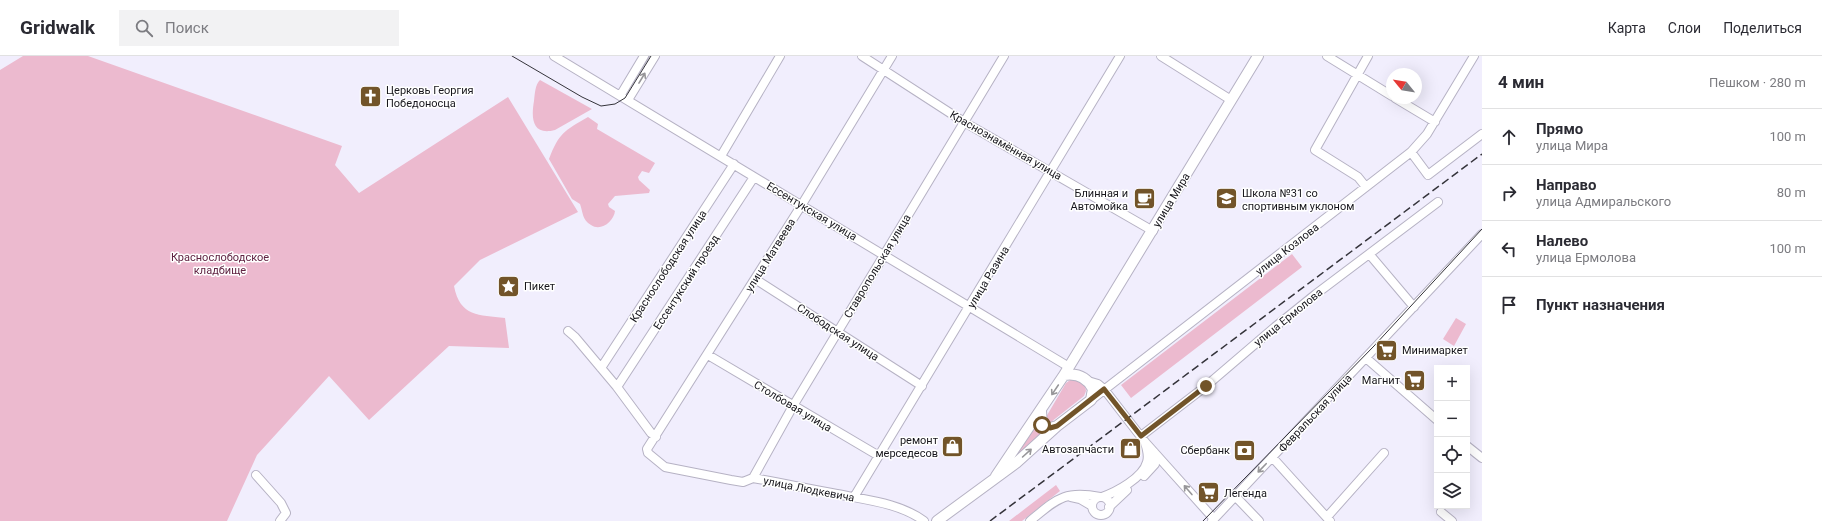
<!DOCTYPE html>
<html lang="ru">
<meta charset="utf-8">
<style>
:root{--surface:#fff;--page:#f2f2f3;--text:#2b2b33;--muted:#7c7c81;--line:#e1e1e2}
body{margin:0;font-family:Roboto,sans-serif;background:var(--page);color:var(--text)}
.controls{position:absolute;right:12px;bottom:12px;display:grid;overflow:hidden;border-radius:0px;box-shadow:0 4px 16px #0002}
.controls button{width:36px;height:36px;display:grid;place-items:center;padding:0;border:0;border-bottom:1px solid var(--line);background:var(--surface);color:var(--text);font:20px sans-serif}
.compass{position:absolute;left:1386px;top:12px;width:36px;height:36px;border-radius:50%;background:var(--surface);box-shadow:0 4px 16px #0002;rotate:300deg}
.stop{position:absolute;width:12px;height:12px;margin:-9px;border:3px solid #725429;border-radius:50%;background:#fff}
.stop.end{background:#725429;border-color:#fff;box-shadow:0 1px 4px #0008}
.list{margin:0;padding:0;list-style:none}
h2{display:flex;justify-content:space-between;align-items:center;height:52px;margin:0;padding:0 16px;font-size:17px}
h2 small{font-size:13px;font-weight:400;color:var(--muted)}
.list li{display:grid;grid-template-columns:26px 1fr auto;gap:12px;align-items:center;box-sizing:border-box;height:56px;padding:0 16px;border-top:1px solid var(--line)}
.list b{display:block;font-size:15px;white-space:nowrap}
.list p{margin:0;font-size:13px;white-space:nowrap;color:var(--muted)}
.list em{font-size:13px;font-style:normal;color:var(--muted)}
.icon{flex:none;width:22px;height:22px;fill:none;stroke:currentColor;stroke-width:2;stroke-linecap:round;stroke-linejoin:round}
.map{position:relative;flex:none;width:1482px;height:465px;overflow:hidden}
header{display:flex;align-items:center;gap:24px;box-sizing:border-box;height:56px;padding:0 20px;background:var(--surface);border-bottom:1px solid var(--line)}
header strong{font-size:19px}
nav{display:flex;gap:22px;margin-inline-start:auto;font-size:14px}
.search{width:280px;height:36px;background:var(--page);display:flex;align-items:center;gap:10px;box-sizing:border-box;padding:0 14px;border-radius:0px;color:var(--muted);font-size:15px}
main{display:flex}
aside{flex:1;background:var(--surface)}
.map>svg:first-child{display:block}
</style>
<header>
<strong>Gridwalk</strong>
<div class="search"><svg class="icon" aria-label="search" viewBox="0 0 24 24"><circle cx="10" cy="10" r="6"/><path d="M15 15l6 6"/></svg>Поиск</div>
<nav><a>Карта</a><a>Слои</a><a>Поделиться</a></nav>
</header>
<main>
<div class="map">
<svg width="1482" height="465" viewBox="0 0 1482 465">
<rect width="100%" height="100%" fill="#f1eefd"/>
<path fill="#ecbacf" d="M23 0H88L342 90 335 109 359 137 508 41 578 156 480 204 454 230C460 261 479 259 505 262L509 292 449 290 369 364 329 320 257 399 227 465H0V14Z
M540 24 592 53 555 74C532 80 531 62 534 45 535 37 535 29 540 24Z
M588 61 598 68 597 73 655 107 649 117 642 115 638 121 639 124 650 134 649 137 615 140 608 148 609 151 615 155C614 165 601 176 591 169 582 164 583 156 580 148L572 143 549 103C559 77 564 75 588 61Z
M1292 198 1302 211 1131 342 1121 329Z
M1456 262 1466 268 1454 290 1443 283Z
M1073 322 1085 328 1086 335 1084 340 1051 366H1046V361L1066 327Z
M1036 370 1044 375 1005 410Z
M1056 429 1060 435 1022 465H1009Z"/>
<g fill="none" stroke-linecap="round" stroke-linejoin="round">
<defs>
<path id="minor" d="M554 0 1069 311
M862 0 964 66 1153 175
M892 0 801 150 647 393 648 397 665 411 731 424 743 426 753 422C781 427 809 433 837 438 866 444 900 447 924 465
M1161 0 1231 44
M1327 0 1392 40
M620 40 644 0
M1395 42 1435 66
M628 44 655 0
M1411 96 1428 119 1482 78
M721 100 780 0
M1366 131 1358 121 1315 94 1368 0
M1370 199 1414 251
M755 223 922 330
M568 275 575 281 617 331 651 377 656 381
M708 299 879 400
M1366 302 1437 364
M601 312 734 108
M1088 325 1098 328 1104 333 1145 386 1214 463
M617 331 754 121
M1091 344 1411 96 1427 78 1474 0
M1141 380 1206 330 1275 271 1316 238 1438 146
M1467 390 1482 402
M1272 401 1330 465
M256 419 281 447 286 457 280 465
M1144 420 1155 408 1154 396
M753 422 793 350 1004 0
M1235 440 1259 465
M854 441 1120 0
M1071 441 1080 443 1092 450
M1102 441C1116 436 1143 422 1147 406 1149 400 1147 393 1145 387
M1092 450a9 9 0 1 1 18 0a9 9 0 1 1-18 0Z
M1109 451 1127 434
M1441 456 1452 465
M1327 461 1384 397
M1030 465C1057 443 1064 434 1100 441
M1212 465 1482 178"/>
<path id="major" d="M1041 355 1042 369 1050 372 1057 370
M996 420 1064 319 1258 0
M937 465 1016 407 1057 370 1091 344 1093 333C1087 321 1077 317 1064 319"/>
</defs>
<use href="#minor" stroke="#b6b2c4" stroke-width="10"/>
<use href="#major" stroke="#b6b2c4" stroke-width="12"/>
<use href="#minor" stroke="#fff" stroke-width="8"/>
<use href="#major" stroke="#fff" stroke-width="10"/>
<path stroke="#34333a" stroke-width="1" d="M512 0 582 41 601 50 615 48 625 42 651 0
M1203 465 1374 290 1482 173"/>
<path stroke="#34333a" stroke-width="1.5" stroke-dasharray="8 4" stroke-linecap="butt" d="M990 465 1482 98"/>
</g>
<defs><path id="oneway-shaft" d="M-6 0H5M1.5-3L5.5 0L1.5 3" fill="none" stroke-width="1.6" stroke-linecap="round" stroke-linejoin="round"/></defs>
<g stroke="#979699">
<use href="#oneway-shaft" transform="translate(642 22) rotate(-59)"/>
<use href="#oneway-shaft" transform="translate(1055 334) rotate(124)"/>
<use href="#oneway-shaft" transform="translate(1027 397) rotate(-42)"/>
<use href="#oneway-shaft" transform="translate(1262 412) rotate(134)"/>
<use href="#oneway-shaft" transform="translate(1188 434) rotate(-131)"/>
</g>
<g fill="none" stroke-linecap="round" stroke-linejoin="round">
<path stroke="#725429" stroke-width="5" d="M1042 369 1050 372 1057 370 1104 333 1141 380 1206 330"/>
</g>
<defs>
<symbol id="church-square" viewBox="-11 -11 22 22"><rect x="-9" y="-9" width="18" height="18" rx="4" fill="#725429" stroke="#fff"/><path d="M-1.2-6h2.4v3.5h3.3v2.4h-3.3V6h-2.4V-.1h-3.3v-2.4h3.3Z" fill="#fff"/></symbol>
<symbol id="cafe-square" viewBox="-11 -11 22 22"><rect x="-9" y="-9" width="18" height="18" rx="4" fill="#725429" stroke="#fff"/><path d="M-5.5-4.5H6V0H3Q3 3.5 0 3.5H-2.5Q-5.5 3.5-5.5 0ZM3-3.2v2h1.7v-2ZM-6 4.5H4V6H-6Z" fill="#fff"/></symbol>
<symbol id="school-square" viewBox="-11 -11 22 22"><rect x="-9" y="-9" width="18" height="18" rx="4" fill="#725429" stroke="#fff"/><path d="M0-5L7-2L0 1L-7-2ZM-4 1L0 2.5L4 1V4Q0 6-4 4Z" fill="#fff"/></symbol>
<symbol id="sight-square" viewBox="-11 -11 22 22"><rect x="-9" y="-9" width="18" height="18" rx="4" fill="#725429" stroke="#fff"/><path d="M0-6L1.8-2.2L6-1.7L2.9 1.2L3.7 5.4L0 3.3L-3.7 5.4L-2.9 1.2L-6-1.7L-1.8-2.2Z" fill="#fff"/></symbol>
<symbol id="supermarket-square" viewBox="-11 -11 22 22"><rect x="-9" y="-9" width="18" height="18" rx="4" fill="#725429" stroke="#fff"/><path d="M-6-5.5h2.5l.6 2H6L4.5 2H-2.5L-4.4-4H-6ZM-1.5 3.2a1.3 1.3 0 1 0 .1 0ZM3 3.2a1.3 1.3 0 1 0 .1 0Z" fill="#fff"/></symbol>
<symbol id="shop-square" viewBox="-11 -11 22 22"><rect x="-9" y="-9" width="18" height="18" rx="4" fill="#725429" stroke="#fff"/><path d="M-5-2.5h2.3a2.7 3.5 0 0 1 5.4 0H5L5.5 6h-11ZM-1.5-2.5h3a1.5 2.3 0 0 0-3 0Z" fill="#fff"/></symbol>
<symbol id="bank-square" viewBox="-11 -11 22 22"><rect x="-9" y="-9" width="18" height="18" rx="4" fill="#725429" stroke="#fff"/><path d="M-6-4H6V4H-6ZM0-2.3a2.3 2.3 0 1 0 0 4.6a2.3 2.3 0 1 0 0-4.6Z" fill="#fff"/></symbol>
</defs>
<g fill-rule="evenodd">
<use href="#church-square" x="358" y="28" width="25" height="25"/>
<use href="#cafe-square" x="1132" y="130" width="25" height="25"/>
<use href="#school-square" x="1214" y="130" width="25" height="25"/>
<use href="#sight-square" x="496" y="218" width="25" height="25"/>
<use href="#supermarket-square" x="1374" y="282" width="25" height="25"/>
<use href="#supermarket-square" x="1402" y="312" width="25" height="25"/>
<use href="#shop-square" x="940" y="378" width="25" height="25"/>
<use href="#shop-square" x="1118" y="380" width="25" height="25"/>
<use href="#bank-square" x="1232" y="382" width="25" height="25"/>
<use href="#supermarket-square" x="1196" y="424" width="25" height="25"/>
</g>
<g text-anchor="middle" stroke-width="3" stroke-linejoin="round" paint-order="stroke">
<g font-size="11" fill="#17161c" stroke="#fff" text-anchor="start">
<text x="386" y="38">Церковь Георгия<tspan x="386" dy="13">Победоносца</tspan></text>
<text x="1128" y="141" text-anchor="end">Блинная и<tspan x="1128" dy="13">Автомойка</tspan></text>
<text x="1242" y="141">Школа №31 со<tspan x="1242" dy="13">спортивным уклоном</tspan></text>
<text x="524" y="234">Пикет</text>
<text x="1402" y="298">Минимаркет</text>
<text x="1400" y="328" text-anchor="end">Магнит</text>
<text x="938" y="388" text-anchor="end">ремонт<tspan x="938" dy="13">мерседесов</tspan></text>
<text x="1114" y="397" text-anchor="end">Автозапчасти</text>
<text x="1230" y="398" text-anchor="end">Сбербанк</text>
<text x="1224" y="441">Легенда</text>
</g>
<g font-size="11" fill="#17161c" stroke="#fff">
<text transform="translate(1006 89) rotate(30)" y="4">Краснознамённая улица</text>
<text transform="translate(1171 144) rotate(-59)" y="4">улица Мира</text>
<text transform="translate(812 155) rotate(31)" y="4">Ессентукская улица</text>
<text transform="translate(1287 193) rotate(-38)" y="4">улица Козлова</text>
<text transform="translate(770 199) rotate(-58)" y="4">улица Матвеева</text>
<text transform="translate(668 210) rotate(-57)" y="4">Краснослободская улица</text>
<text transform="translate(877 210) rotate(-59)" y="4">Ставропольская улица</text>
<text transform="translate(988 221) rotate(-59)" y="4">улица Разина</text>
<text transform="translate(686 226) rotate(-57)" y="4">Ессентукский проезд</text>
<text transform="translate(1288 261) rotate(-39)" y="4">улица Ермолова</text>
<text transform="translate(838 276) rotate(33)" y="4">Слободская улица</text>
<text transform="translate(793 350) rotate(31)" y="4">Столбовая улица</text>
<text transform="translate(1315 357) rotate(-47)" y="4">Февральская улица</text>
<text transform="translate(809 433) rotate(11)" y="4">улица Людкевича</text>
</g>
<g font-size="11" fill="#602342" stroke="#fff">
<text x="220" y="205">Краснослободское<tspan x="220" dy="13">кладбище</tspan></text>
</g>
</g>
</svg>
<div class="controls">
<button>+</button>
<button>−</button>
<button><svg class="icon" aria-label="locate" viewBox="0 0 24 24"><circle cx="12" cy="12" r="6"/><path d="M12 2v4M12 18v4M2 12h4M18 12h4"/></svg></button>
<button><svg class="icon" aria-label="layers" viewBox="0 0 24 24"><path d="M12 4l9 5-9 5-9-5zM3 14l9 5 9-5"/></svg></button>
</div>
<svg class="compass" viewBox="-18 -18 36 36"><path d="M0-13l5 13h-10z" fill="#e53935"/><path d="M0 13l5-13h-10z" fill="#7c7c81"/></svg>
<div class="stop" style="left:1042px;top:369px"></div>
<div class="stop end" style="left:1206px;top:330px"></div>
</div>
<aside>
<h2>4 мин<small>Пешком · 280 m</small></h2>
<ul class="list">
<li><svg class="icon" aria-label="ahead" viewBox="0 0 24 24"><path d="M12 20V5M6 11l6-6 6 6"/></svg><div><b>Прямо</b><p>улица Мира</p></div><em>100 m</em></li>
<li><svg class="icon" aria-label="right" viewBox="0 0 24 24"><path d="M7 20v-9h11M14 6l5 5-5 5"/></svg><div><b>Направо</b><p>улица Адмиральского</p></div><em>80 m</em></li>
<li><svg class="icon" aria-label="left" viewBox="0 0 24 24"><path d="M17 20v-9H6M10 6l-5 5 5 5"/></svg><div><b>Налево</b><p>улица Ермолова</p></div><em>100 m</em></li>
<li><svg class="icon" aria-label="arrive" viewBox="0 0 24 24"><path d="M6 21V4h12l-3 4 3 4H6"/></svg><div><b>Пункт назначения</b></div></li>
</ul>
</aside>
</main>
